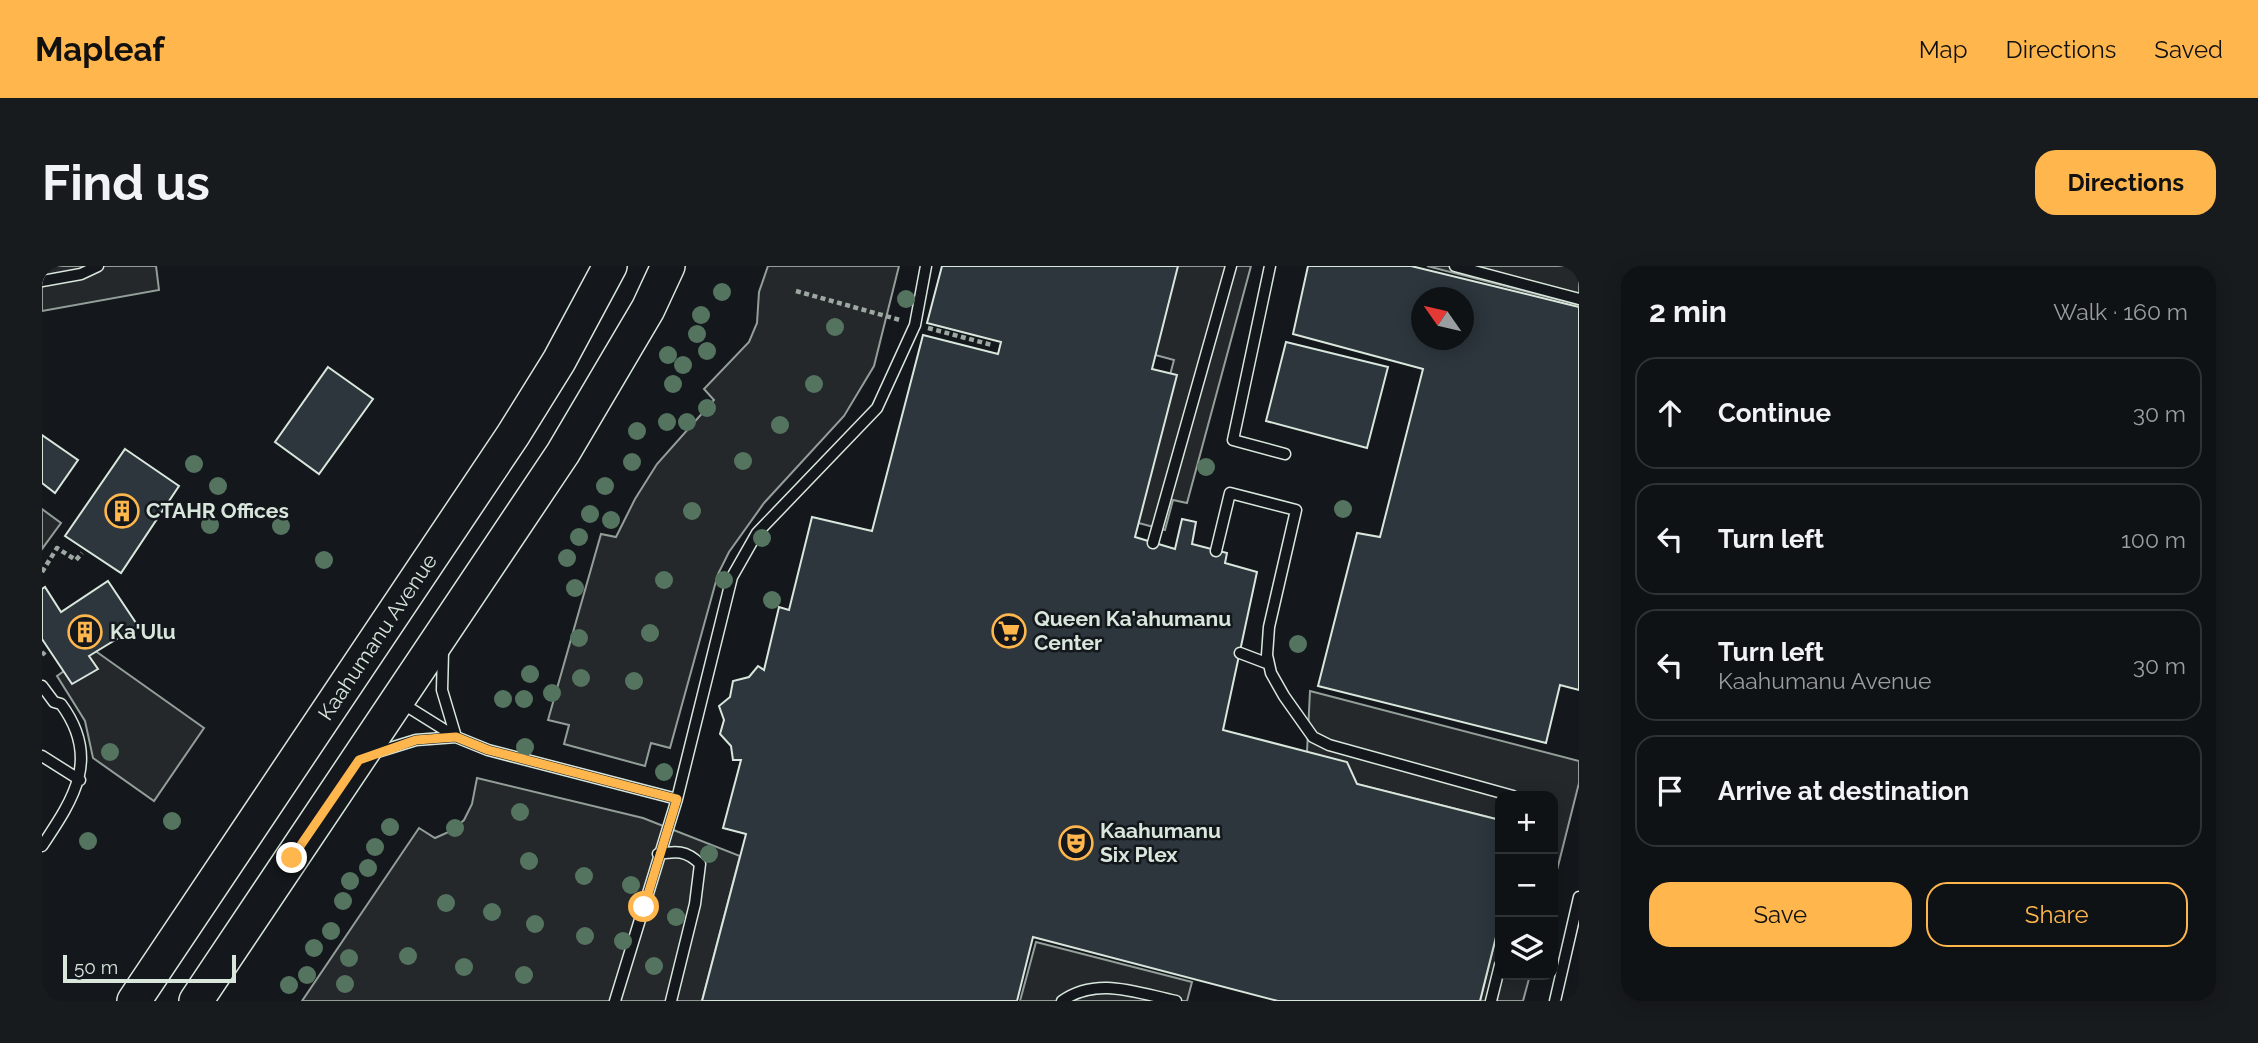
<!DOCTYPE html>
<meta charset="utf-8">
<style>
:root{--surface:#0f1215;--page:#181b1e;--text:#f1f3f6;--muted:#9b9ea0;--line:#2f3234;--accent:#ffb74d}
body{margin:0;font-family:Raleway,sans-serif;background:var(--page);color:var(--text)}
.controls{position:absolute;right:21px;bottom:21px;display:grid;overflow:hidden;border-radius:14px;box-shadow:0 4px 18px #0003}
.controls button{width:63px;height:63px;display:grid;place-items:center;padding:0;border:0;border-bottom:2px solid var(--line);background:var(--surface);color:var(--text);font:35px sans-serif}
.compass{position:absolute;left:1369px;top:21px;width:63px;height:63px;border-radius:50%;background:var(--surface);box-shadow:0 4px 18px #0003;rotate:304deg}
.scale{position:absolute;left:21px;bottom:18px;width:173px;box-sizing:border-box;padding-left:7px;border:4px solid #d8e6dc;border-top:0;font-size:19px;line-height:24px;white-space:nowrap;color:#d8e6dc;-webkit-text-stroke:5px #14181c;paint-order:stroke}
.stop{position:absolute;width:21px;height:21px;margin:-16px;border:5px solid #ffb74d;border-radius:50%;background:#fff}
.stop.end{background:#ffb74d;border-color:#fff;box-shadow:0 2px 7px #0008}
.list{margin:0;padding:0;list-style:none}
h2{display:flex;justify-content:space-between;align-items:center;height:91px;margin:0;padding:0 28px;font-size:30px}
h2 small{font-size:23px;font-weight:400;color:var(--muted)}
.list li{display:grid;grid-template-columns:46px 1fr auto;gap:21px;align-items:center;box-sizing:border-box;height:112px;margin:0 14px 14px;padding:0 14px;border:2px solid var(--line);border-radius:21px}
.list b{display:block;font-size:26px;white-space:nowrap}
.list p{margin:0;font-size:23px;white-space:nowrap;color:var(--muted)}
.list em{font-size:23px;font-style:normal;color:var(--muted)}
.actions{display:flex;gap:14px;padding:21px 28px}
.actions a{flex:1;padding:16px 0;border:2px solid var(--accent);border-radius:21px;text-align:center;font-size:24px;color:var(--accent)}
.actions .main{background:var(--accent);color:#111}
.icon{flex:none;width:38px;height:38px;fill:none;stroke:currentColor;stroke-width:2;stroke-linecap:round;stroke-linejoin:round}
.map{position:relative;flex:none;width:1537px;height:735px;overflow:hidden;border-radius:21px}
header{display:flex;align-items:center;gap:42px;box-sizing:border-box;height:98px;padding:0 35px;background:var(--accent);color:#111}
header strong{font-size:33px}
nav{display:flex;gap:38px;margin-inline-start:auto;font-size:24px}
.intro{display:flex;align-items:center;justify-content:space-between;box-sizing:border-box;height:168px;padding:0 42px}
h1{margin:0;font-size:49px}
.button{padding:18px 32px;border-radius:21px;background:var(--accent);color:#111;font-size:24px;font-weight:700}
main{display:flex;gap:42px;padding:0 42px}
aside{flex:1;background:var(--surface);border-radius:21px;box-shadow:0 4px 18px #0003}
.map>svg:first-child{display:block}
</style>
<header>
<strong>Mapleaf</strong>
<nav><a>Map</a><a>Directions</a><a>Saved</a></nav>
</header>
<div class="intro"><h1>Find us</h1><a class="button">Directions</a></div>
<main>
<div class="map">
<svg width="1537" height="735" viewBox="0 0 1537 735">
<rect width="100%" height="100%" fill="#14181c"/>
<path fill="#24282b" stroke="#939e99" stroke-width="2" d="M0 0H114L117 24 0 45Z
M726 0H857L832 100 802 150 722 237 687 286 676 308 628 482 609 477 603 500 522 478 527 459 506 454 559 268 574 271 593 233 615 198 672 134 662 123 707 76 715 57 717 26Z
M1129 0H1209L1145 237 1131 234 1123 264 1089 255 1132 94 1106 87Z
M1385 0H1537V39Z
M0 243 19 257 0 283Z
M52 384 162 462 112 535 51 492 43 455 15 410Z
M1268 425 1537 495V517L1511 620V530H1458V554L1315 518 1265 486Z
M435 512 601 552 698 590 660 735H260L377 562 393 572 409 565 422 554 430 538Z
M1458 655V709H1488L1481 735H1438Z
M994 676 1150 716 1145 735H978Z"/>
<path fill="#2c363c" stroke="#d8e6dc" stroke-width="2" fill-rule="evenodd" d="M900 0H1136L1110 103 1135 109 1093 271 1133 283 1140 253 1154 256 1150 278 1185 287 1183 297 1215 306 1181 464 1305 496 1315 518 1458 554V655L1438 735H1236L991 671 975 735H660L704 568 681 562 699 494H691L689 480 678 468 682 454 677 440 688 431 691 415 707 411 716 400 722 404 737 341 747 344 770 251 830 265 881 69 956 88 959 76 885 57Z
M1266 0H1369L1537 41V424L1518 419 1504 477 1276 420 1315 267 1338 271 1381 103 1251 68ZM1380 32H1422V74H1380Z
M1244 76 1346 101 1325 182 1224 155Z
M286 101 331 133 277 208 233 176Z
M0 169 36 194 13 227 0 217Z
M83 183 137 220 79 307 23 270Z
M66 315 96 360 47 390 56 403 30 418 0 373V323L3 321 19 346Z"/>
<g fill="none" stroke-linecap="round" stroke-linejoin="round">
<defs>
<path id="service" d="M1228 0 1191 174 1243 188
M1413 0 1537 33
M0 15 39 8 56 0
M1111 277 1189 0
M1174 285 1188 227 1254 244 1227 361 1225 389 1229 407 1242 430 1271 471 1287 479 1471 530
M401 385 400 424 414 471
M1198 387 1227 398
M0 420 12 436 19 438C59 492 32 532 0 580
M358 436 414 471 446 484 635 533 690 311 715 267 835 142 873 59 884 0
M332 487 374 474 414 471
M0 490 38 514
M616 588C634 585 644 584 658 598L653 638 629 735
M573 735 635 533
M1020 735C1055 710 1095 727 1134 735
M1449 735 1458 699
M1513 735 1537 631"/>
<g id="primary">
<path id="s1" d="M92 735 471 169 517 95 568 0"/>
<path d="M154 735 521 187 606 43 626 0"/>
</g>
</defs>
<use href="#service" stroke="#d8e6dc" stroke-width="13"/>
<use href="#primary" stroke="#d8e6dc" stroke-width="36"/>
<path stroke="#9da8a2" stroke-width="4.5" stroke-dasharray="5 3.5" stroke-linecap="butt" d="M754 25 858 54
M886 62 950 79
M0 306 15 282 34 294 40 287
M0 389 3 386"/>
<use href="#service" stroke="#14181c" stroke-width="10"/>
<use href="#primary" stroke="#14181c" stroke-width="33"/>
</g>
<g fill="#55745f">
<circle cx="680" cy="26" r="9"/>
<circle cx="864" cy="33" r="9"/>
<circle cx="659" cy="49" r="9"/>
<circle cx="793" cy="61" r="9"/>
<circle cx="655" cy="68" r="9"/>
<circle cx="665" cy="85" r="9"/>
<circle cx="626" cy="89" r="9"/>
<circle cx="641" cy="99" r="9"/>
<circle cx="631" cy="118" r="9"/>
<circle cx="772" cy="118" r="9"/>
<circle cx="665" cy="142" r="9"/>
<circle cx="625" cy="156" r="9"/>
<circle cx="645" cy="156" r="9"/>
<circle cx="738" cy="159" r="9"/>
<circle cx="595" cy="165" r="9"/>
<circle cx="701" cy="195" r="9"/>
<circle cx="590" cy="196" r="9"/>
<circle cx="152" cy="198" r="9"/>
<circle cx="1164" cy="201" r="9"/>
<circle cx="176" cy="220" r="9"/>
<circle cx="563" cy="220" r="9"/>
<circle cx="1301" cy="243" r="9"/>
<circle cx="650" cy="245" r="9"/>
<circle cx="548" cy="248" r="9"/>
<circle cx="569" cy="254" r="9"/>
<circle cx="168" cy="259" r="9"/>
<circle cx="239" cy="260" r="9"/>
<circle cx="537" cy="271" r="9"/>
<circle cx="720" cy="272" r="9"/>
<circle cx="525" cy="292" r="9"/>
<circle cx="282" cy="294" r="9"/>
<circle cx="622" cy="314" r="9"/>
<circle cx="682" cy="314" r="9"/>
<circle cx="533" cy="322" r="9"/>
<circle cx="730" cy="334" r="9"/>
<circle cx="608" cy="367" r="9"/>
<circle cx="537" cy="372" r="9"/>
<circle cx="1256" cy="378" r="9"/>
<circle cx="488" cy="408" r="9"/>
<circle cx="539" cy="412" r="9"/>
<circle cx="592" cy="415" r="9"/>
<circle cx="510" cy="427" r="9"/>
<circle cx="461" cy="433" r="9"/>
<circle cx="482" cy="433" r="9"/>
<circle cx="483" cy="481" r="9"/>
<circle cx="68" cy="486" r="9"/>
<circle cx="622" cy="506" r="9"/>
<circle cx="478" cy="546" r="9"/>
<circle cx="130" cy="555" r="9"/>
<circle cx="348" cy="561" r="9"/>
<circle cx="413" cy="562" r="9"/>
<circle cx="46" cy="575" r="9"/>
<circle cx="333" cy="581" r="9"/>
<circle cx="667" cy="588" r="9"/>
<circle cx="487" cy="595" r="9"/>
<circle cx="326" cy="602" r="9"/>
<circle cx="542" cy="610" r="9"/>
<circle cx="308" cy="615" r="9"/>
<circle cx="589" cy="619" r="9"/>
<circle cx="301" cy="635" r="9"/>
<circle cx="404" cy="637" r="9"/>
<circle cx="450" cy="646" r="9"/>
<circle cx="634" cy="651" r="9"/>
<circle cx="493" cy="658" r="9"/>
<circle cx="289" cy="665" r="9"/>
<circle cx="543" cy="670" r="9"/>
<circle cx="581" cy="675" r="9"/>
<circle cx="272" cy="682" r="9"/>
<circle cx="366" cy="690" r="9"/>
<circle cx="307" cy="692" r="9"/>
<circle cx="612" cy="700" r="9"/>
<circle cx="422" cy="701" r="9"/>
<circle cx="265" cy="709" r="9"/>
<circle cx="482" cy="709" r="9"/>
<circle cx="303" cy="718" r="9"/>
<circle cx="247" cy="719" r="9"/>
</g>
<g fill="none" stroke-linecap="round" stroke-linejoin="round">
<path stroke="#ffb74d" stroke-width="9" d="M250 592 317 494 374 474 414 471 446 484 635 533 602 641"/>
</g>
<defs>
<symbol id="building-ring" viewBox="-11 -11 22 22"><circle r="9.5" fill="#14181c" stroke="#ffb74d" stroke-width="1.5"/><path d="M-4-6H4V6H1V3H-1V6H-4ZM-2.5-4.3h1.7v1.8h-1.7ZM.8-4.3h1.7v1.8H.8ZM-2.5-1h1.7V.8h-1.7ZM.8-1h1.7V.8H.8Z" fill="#ffb74d"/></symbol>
<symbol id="supermarket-ring" viewBox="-11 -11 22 22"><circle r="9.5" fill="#14181c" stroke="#ffb74d" stroke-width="1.5"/><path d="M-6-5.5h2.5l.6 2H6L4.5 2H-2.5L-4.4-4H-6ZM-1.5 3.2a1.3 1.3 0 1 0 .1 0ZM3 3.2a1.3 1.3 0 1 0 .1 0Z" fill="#ffb74d"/></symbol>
<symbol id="theatre-ring" viewBox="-11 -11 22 22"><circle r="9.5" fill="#14181c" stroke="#ffb74d" stroke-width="1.5"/><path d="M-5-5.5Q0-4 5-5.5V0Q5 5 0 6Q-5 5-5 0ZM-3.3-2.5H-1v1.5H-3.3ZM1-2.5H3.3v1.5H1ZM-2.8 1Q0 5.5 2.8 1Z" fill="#ffb74d"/></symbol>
</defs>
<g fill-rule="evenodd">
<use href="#building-ring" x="61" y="226" width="38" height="38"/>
<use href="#supermarket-ring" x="948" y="346" width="38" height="38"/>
<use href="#building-ring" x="24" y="347" width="38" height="38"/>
<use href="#theatre-ring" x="1015" y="558" width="38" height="38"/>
</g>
<g text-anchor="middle" stroke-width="5" stroke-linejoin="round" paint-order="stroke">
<g font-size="21" font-weight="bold" fill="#d8e6dc" stroke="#14181c" text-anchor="start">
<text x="104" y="252">CTAHR Offices</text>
<text x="992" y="360">Queen Ka'ahumanu<tspan x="992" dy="24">Center</tspan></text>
<text x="68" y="373">Ka'Ulu</text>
<text x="1058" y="572">Kaahumanu<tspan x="1058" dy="24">Six Plex</tspan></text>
</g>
<g font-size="21" fill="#d8e6dc" stroke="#14181c">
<text dy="7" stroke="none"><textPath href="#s1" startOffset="438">Kaahumanu Avenue</textPath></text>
</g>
</g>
</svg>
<div class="controls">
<button>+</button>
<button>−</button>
<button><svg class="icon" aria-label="layers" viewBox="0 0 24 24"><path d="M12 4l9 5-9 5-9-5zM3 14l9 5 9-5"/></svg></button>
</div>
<svg class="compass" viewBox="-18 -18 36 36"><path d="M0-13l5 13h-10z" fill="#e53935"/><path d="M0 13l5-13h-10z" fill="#9b9ea0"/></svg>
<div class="scale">50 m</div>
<div class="stop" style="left:602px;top:641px"></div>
<div class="stop end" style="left:250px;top:592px"></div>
</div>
<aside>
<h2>2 min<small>Walk · 160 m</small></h2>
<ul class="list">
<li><svg class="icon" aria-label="ahead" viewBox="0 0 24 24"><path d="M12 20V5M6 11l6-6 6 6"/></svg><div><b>Continue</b></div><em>30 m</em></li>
<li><svg class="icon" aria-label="left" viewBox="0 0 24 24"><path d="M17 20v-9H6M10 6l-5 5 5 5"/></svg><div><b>Turn left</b></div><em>100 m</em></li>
<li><svg class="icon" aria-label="left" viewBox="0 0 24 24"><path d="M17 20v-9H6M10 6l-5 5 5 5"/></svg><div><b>Turn left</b><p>Kaahumanu Avenue</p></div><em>30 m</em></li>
<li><svg class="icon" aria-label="arrive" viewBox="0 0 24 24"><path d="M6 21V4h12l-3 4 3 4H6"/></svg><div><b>Arrive at destination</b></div></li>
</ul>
<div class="actions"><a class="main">Save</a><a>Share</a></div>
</aside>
</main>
